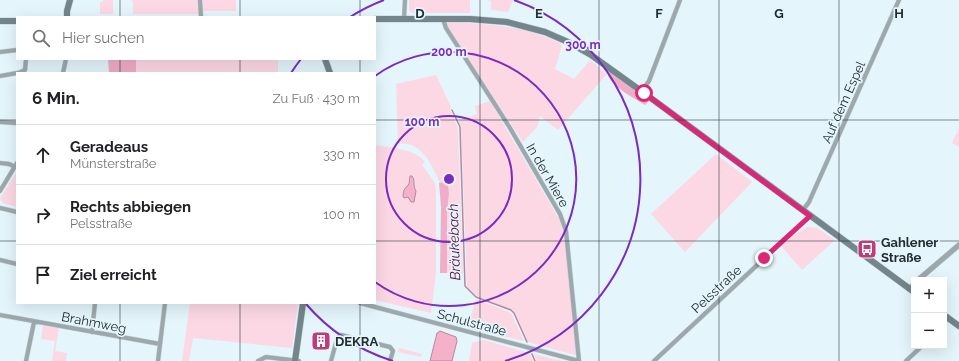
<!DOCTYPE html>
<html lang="de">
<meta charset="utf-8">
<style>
:root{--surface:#fff;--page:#f6f6f6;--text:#202124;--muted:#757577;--line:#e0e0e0}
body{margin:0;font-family:Raleway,sans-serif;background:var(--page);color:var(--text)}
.controls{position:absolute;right:12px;bottom:12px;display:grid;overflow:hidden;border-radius:0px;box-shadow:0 4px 16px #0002}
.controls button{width:36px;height:36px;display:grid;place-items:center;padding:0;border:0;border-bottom:1px solid var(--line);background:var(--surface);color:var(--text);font:20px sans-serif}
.stop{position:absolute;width:12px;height:12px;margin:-9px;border:3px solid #db2777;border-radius:50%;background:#fff}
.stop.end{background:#db2777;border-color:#fff;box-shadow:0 1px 4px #0008}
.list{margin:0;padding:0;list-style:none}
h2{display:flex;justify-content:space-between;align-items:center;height:52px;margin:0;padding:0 16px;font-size:17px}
h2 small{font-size:13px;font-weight:400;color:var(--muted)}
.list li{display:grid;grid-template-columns:26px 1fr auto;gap:12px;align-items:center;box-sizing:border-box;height:60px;padding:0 16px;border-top:1px solid var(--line)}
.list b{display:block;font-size:15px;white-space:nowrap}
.list p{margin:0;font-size:13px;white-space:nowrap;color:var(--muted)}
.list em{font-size:13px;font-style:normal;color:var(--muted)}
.icon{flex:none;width:22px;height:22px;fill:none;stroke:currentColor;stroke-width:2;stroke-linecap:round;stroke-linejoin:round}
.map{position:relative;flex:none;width:959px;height:361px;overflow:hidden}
.search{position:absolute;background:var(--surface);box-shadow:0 4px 16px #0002;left:16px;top:16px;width:360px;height:44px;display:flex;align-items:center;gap:10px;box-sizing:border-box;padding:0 14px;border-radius:0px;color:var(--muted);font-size:15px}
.panel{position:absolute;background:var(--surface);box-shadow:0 4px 16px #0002;left:16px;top:72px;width:360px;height:232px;border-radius:0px}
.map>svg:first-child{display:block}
</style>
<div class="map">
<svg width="959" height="361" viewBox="0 0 959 361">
<rect width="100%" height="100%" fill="#e4f5fc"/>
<path fill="#fcd8e5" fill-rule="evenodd" d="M103 0H113V14H100V2H103Z
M130 0H199L198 14H133V1Z
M203 0H236V11H203Z
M409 0H470V13H412L409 10Z
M487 0H513L508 12 491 10V1Z
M448 22C488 24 523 25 560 43L562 46 555 69 574 79 590 60 607 74 558 130 540 116 537 127 523 142 447 27 446 23Z
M136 59H278V73H136Z
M436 75 451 107 450 110 458 128 463 274 447 273V211L449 194 445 182 440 183C434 170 426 150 411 145 407 143 402 144 398 143L396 84Z
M490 101 559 219 564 236 577 354 575 355 528 342 515 313 513 310 477 296 467 286 461 127 458 121 477 114 475 106Z
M959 128V147L952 143Z
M375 145C392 148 413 148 425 162L422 165 435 183 436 190V273L431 313 375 300ZM412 176 413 178V186L415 189 409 197V179Z
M716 154 752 182 685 252 651 214Z
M17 172V207L3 203 0 198Z
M807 227 817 228 835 240 802 270 781 246 793 236Z
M476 299 511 313 524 341 467 328Z
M190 303H298L292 348 193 338 189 361H182Z
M43 325 59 328 55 351 67 353 66 361H52L55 341 41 339Z
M484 340 529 353 533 361H469L472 343Z
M399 348 422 354 421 357 398 352Z
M534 354 562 361H537Z"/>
<path fill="#f1adc7" d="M108 59H136V73H109Z
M608 70 611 72 649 101 645 105C634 98 605 84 608 70Z
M445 182 448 185 449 194 447 211V273H440L441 207 439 183Z"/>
<path fill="#f5b1ca" stroke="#b5899c" d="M410 176H412C416 182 412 184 416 191L414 202H411L408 197 404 198 403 196 404 190 409 184Z
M440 331 456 337 457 341 452 361H430L437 333Z"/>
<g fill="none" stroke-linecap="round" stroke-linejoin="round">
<path stroke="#b5899c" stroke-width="1.5" d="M452 110 460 127 465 286 476 297 511 310 514 313 527 342
M532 354 535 361"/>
<defs>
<path id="minor" d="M200 0 201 17
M404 19 405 0
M443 19 446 28 510 128 560 214 566 231 579 361
M0 52 17 50
M18 73 25 70 26 59
M63 73 66 59
M0 76 17 73
M642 91 649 81 680 0
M0 122 17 123
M0 163 9 164 15 167
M0 191 17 163
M0 208 17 212
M803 210 809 202 899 0
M0 260 17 264
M360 303 579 361
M0 315 160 344
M92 332 95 303
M26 361 34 322
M158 361 165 303
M258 361 266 357 299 361
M331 361 337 339 341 335 390 347 393 351 390 361
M654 361 810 216
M906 361 922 346"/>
<path id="tertiary" d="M918 280 959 245
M909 289 914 284"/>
<path id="secondary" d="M67 17V11L70 0
M375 19H470L507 22 545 32 568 42 591 55 644 93 914 292
M0 21H17
M325 59 330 73
M944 315 959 326
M295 361 303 303"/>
</defs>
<use href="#minor" stroke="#c1d1d7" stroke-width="5"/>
<use href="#tertiary" stroke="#c1d1d7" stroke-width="6"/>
<use href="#secondary" stroke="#c1d1d7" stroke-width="7"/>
<use href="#minor" stroke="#9da8ad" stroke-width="4"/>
<use href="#tertiary" stroke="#9da8ad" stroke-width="5"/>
<use href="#secondary" stroke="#74858c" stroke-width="6"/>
</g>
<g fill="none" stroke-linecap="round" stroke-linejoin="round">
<path stroke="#db2777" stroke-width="5" d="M644 93 810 216 764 258"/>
</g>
<path fill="none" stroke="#212c30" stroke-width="1" stroke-opacity="0.55" d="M120 0V17M240 0V17M360 0V17M480 0V361M599 0V361M719 0V361M839 0V361M120 59V73M240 59V73M360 59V73M0 120H17M375 120H959M0 241H17M375 241H959M120 303V361M240 303V361M360 303V361"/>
<g fill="none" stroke="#7b2cbf" stroke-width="2">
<circle cx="449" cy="179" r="63"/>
<path d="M375 76A127 127 0 1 1 375 282"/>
<path d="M393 361A190 190 0 0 1 306 304M291 73A190 190 0 0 1 301 59M350 17A190 190 0 0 1 384 0M514 0A190 190 0 0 1 505 361"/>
</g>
<defs>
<symbol id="bus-square" viewBox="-11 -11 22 22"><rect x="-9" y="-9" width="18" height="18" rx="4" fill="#c13b7c" stroke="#e4f5fc"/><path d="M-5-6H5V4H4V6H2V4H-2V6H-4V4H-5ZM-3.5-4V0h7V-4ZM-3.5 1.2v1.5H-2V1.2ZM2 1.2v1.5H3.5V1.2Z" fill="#fff"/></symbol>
<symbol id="building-square" viewBox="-11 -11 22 22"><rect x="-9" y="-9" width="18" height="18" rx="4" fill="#c13b7c" stroke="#e4f5fc"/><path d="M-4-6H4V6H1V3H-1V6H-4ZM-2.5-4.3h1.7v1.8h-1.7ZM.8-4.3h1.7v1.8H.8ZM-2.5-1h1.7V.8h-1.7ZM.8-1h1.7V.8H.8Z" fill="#fff"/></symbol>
</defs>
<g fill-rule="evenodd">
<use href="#bus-square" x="856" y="238" width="22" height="22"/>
<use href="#building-square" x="310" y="330" width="22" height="22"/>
</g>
<g text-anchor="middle" stroke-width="3.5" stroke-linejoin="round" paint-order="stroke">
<g font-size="13" fill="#212c30" stroke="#e4f5fc">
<text transform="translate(843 102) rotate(-66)" y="5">Auf dem Espel</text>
<text transform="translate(548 175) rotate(60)" y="5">In der Miere</text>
<text transform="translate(716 289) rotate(-43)" y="5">Pelsstraße</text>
<text transform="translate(94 322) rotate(11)" y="5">Brahmweg</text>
<text transform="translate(472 322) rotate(15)" y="5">Schulstraße</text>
</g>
<g font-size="13" font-weight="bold" fill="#212c30" stroke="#e4f5fc" text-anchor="start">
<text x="881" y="247">Gahlener<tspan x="881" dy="15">Straße</tspan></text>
<text x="335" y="346">DEKRA</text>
</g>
<g font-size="14" font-style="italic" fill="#5c0e37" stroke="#e4f5fc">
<text transform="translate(454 242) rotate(-92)" y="5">Bräukebach</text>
</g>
</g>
<g font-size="13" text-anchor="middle" font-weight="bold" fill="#212c30" stroke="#e4f5fc" stroke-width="3.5" stroke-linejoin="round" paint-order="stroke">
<text x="420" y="18">D</text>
<text x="539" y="18">E</text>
<text x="659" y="18">F</text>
<text x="779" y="18">G</text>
<text x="899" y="18">H</text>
</g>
<circle cx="449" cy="179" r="6" fill="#7b2cbf" stroke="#e4f5fc" stroke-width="2"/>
<g font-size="12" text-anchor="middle" font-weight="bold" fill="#7b2cbf" stroke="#e4f5fc" stroke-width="3.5" stroke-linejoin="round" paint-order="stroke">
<text x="583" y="49">300 m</text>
<text x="449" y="56">200 m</text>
<text x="422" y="126">100 m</text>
</g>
</svg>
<div class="controls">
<button>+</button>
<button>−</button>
</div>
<div class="stop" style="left:644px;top:93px"></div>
<div class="stop end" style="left:764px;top:258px"></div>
<div class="search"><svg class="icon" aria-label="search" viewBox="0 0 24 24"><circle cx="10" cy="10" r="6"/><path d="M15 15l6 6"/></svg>Hier suchen</div>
<section class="panel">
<h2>6 Min.<small>Zu Fuß · 430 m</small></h2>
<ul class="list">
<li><svg class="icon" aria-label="ahead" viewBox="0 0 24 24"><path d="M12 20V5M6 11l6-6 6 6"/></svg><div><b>Geradeaus</b><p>Münsterstraße</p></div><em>330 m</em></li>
<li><svg class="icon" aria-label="right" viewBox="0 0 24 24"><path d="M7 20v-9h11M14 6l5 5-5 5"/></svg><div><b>Rechts abbiegen</b><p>Pelsstraße</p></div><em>100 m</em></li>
<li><svg class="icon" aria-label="arrive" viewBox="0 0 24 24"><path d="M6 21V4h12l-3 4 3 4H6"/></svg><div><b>Ziel erreicht</b></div></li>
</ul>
</section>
</div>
